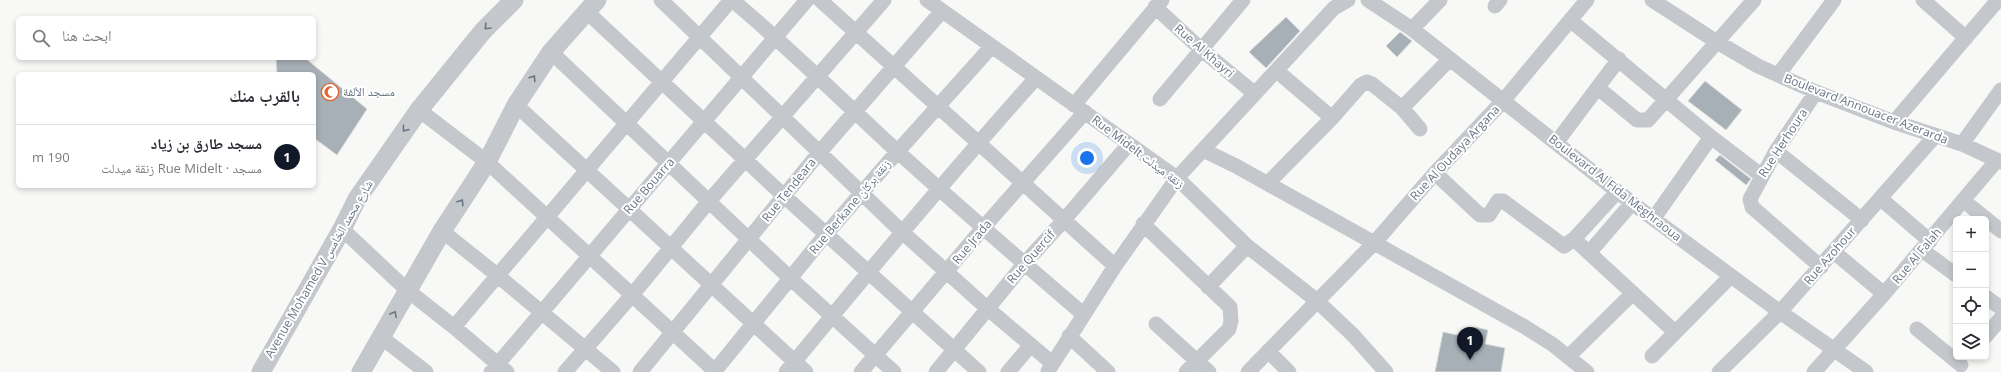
<!DOCTYPE html>
<html lang="ar">
<meta charset="utf-8">
<style>
:root{--surface:#fff;--page:#f7f7f7;--text:#2b2b33;--muted:#7c7c81;--line:#e1e1e2;--accent:#111827}
body{margin:0;font-family:"Open Sans","Noto Naskh Arabic",sans-serif;background:var(--page);color:var(--text);direction:rtl}
.controls{position:absolute;right:12px;bottom:12px;display:grid;overflow:hidden;border-radius:6px;box-shadow:0 2px 6px #0003}
.controls button{width:36px;height:36px;display:grid;place-items:center;padding:0;border:0;border-bottom:1px solid var(--line);background:var(--surface);color:var(--text);font:20px sans-serif}
.you{position:absolute;left:1087px;top:158px;width:14px;height:14px;margin:-10px;border:3px solid #fff;border-radius:50%;background:#1a73e8;box-shadow:0 0 0 6px #1a73e833}
.badge{display:grid;place-items:center;width:26px;height:26px;border-radius:50%;background:var(--accent);color:#fff;font-size:13px;font-weight:700}
.pin{position:absolute;translate:-50% -33px;filter:drop-shadow(0 1px 2px #0008)}
.pin::after{content:'';position:absolute;top:21px;width:14px;height:12px;background:inherit;clip-path:polygon(0 0,100% 0,50% 100%)}
.list{margin:0;padding:0;list-style:none}
h2{display:flex;justify-content:space-between;align-items:center;height:52px;margin:0;padding:0 16px;font-size:17px}
h2 small{font-size:13px;font-weight:400;color:var(--muted)}
.list li{display:grid;grid-template-columns:26px 1fr auto;gap:12px;align-items:center;box-sizing:border-box;height:64px;padding:0 16px;border-top:1px solid var(--line)}
.list b{display:block;font-size:15px;white-space:nowrap}
.list p{margin:0;font-size:13px;white-space:nowrap;color:var(--muted)}
.list em{font-size:13px;font-style:normal;color:var(--muted)}
.icon{flex:none;width:22px;height:22px;fill:none;stroke:currentColor;stroke-width:2;stroke-linecap:round;stroke-linejoin:round}
.map{position:relative;flex:none;width:2001px;height:372px;overflow:hidden;direction:ltr}
.search{position:absolute;background:var(--surface);box-shadow:0 2px 6px #0003;left:16px;top:16px;width:300px;height:44px;display:flex;align-items:center;gap:10px;box-sizing:border-box;padding:0 14px;border-radius:6px;color:var(--muted);font-size:15px}
.panel{position:absolute;background:var(--surface);box-shadow:0 2px 6px #0003;left:16px;top:72px;width:300px;height:116px;border-radius:6px;direction:rtl}
.map>svg:first-child{display:block}
</style>
<div class="map">
<svg width="2001" height="372" viewBox="0 0 2001 372">
<rect width="100%" height="100%" fill="#f8f8f6"/>
<path fill="#a8b0b7" stroke="#dadad8" d="M1286 17 1300 31 1266 68 1249 52Z
M1400 32 1412 41 1397 57 1386 46Z
M276 58H305L367 109 337 155 314 138V74H277Z
M1705 81 1742 110 1726 130 1688 101Z
M1720 155 1751 179 1746 185 1715 160Z
M1474 327 1488 330 1485 344 1505 348 1501 372H1435L1443 332 1472 338Z"/>
<g fill="none" stroke-linecap="round" stroke-linejoin="round">
<path stroke="#c4c7cb" stroke-width="15" d="M661 0 901 231 987 308 1052 363
M732 0C790 48 842 101 898 152 959 207 1021 261 1083 314
M820 0 1115 266
M927 0 1177 178 1247 246 1316 300 1353 335 1386 372
M1368 0 1412 29 1632 203 1780 312 1866 372
M1652 0 1717 42 1758 66 1816 92 1894 122 1962 144 2001 162
M1923 0 1966 38
M1495 6 1500 0
M1155 7 1202 50 1254 93
M586 11 784 196 979 372
M1570 20 1711 137 1762 176
M1412 29 1440 0
M551 52 791 279 894 372
M1277 71 1332 118
M1778 75 1834 0
M1598 88 1637 120H1648L1754 0
M1816 92 1776 151 1750 199 1752 207 1821 267
M1160 99 1243 0
M516 105 806 372
M1074 105 1162 0
M1402 108 1450 59
M419 110 487 162 716 372
M1894 122 1998 0
M1556 143 1619 59
M1962 144 2001 90
M1203 150 1236 166 1525 327 1552 344 1587 372
M1776 151 1862 220
M1435 173 1480 215H1489L1498 201H1503L1564 246 1574 239 1617 192
M1268 183 1332 118 1361 85 1367 82 1372 84 1402 108 1420 129
M1881 199 1930 241
M1964 201 2001 231
M1654 218 1711 137
M1143 224 1230 307 1231 321 1229 329 1186 372
M342 229 407 290 454 327 507 372
M442 231 497 275 613 372
M1574 239 1675 332
M1922 250 1956 275
M1834 252 1884 294
M1589 253 1632 203
M1208 287 1247 246
M1986 297 2001 308
M1156 324 1209 372
M454 327 731 0
M1917 329 1961 365
M1069 336 1108 372
M1986 336 2001 318
M381 337 426 372
M1268 351 1289 372
M1652 356 1731 276
M1568 357 1633 293
M1048 371 1115 266 1177 178 1334 8 1348 0
M491 372 807 0
M565 372 633 294 709 201 884 0
M640 372 819 153 942 11
M714 372 827 233 898 151 992 46
M786 372C868 272 950 174 1036 78
M861 372 983 228 1085 112
M936 372 1024 264 1064 220 1129 144
M1008 372 1031 345
M1248 372 1375 242 1435 173 1503 101 1587 0
M1719 372 1780 312 1935 136
M1814 372 1884 294 1997 160"/>
<path stroke="#c4c7cb" stroke-width="19" d="M261 372 342 229 357 199 419 110 483 31 514 0
M361 372 442 231 487 162 516 105 551 52 597 0"/>
</g>
<defs><path id="oneway-chevron" d="M-2-3.5L2.5 0L-2 3.5" fill="none" stroke-width="1.6" stroke-linecap="round" stroke-linejoin="round"/></defs>
<g stroke="#687686">
<use href="#oneway-chevron" transform="translate(487 27) rotate(135)"/>
<use href="#oneway-chevron" transform="translate(533 78) rotate(-57)"/>
<use href="#oneway-chevron" transform="translate(405 129) rotate(127)"/>
<use href="#oneway-chevron" transform="translate(461 202) rotate(-57)"/>
<use href="#oneway-chevron" transform="translate(394 314) rotate(-61)"/>
</g>
<defs>
<symbol id="mosque-ring" viewBox="-11 -11 22 22"><circle r="9.5" fill="#fff" stroke="#de6631" stroke-width="1.5"/><path d="M3.5-4.9A6 6 0 1 0 3.5 4.9A5 5 0 1 1 3.5-4.9Z" fill="#de6631"/></symbol>
</defs>
<g fill-rule="evenodd">
<use href="#mosque-ring" x="320" y="82" width="20" height="20"/>
</g>
<g text-anchor="middle" stroke-width="4" stroke-linejoin="round" paint-order="stroke">
<g font-size="12" fill="#687686" stroke="#fff">
<text transform="translate(1204 51) rotate(41)" y="4">Rue Al Khayri</text>
<text transform="translate(1866 109) rotate(21)" y="4">Boulevard Annouacer Azerarda</text>
<text transform="translate(1783 143) rotate(-57)" y="4">Rue Herhoura</text>
<text transform="translate(1138 152) rotate(37)" y="4">Rue Midelt زنقة ميدلت</text>
<text transform="translate(1455 153) rotate(-47)" y="4">Rue Al Oudaya Argana</text>
<text transform="translate(649 186) rotate(-49)" y="4">Rue Bouarra</text>
<text transform="translate(1615 188) rotate(38)" y="4">Boulevard Al Fida Meghraoua</text>
<text transform="translate(789 190) rotate(-51)" y="4">Rue Tendeara</text>
<text transform="translate(850 207) rotate(-50)" y="4">Rue Berkane زنقة بركان</text>
<text transform="translate(972 242) rotate(-50)" y="4">Rue Jrada</text>
<text transform="translate(1830 256) rotate(-49)" y="4">Rue Azohour</text>
<text transform="translate(1917 256) rotate(-50)" y="4">Rue Al Falah</text>
<text transform="translate(1031 257) rotate(-49)" y="4">Rue Quercif</text>
<text transform="translate(319 269) rotate(-60)" y="4">Avenue Mohamed V شارع محمد الخامس</text>
</g>
<g font-size="12" fill="#687686" stroke="#fff" text-anchor="start">
<text x="343" y="96">مسجد الألفة</text>
</g>
</g>
</svg>
<div class="controls">
<button>+</button>
<button>−</button>
<button><svg class="icon" aria-label="locate" viewBox="0 0 24 24"><circle cx="12" cy="12" r="6"/><path d="M12 2v4M12 18v4M2 12h4M18 12h4"/></svg></button>
<button><svg class="icon" aria-label="layers" viewBox="0 0 24 24"><path d="M12 4l9 5-9 5-9-5zM3 14l9 5 9-5"/></svg></button>
</div>
<div class="you"></div>
<div class="pin badge" style="left:1470px;top:360px">1</div>
<div class="search"><svg class="icon" aria-label="search" viewBox="0 0 24 24"><circle cx="10" cy="10" r="6"/><path d="M15 15l6 6"/></svg>ابحث هنا</div>
<section class="panel">
<h2>بالقرب منك<small></small></h2>
<ul class="list">
<li><span class="badge">1</span><div><b>مسجد طارق بن زياد</b><p>مسجد · Rue Midelt زنقة ميدلت</p></div><em>190 m</em></li>
</ul>
</section>
</div>
